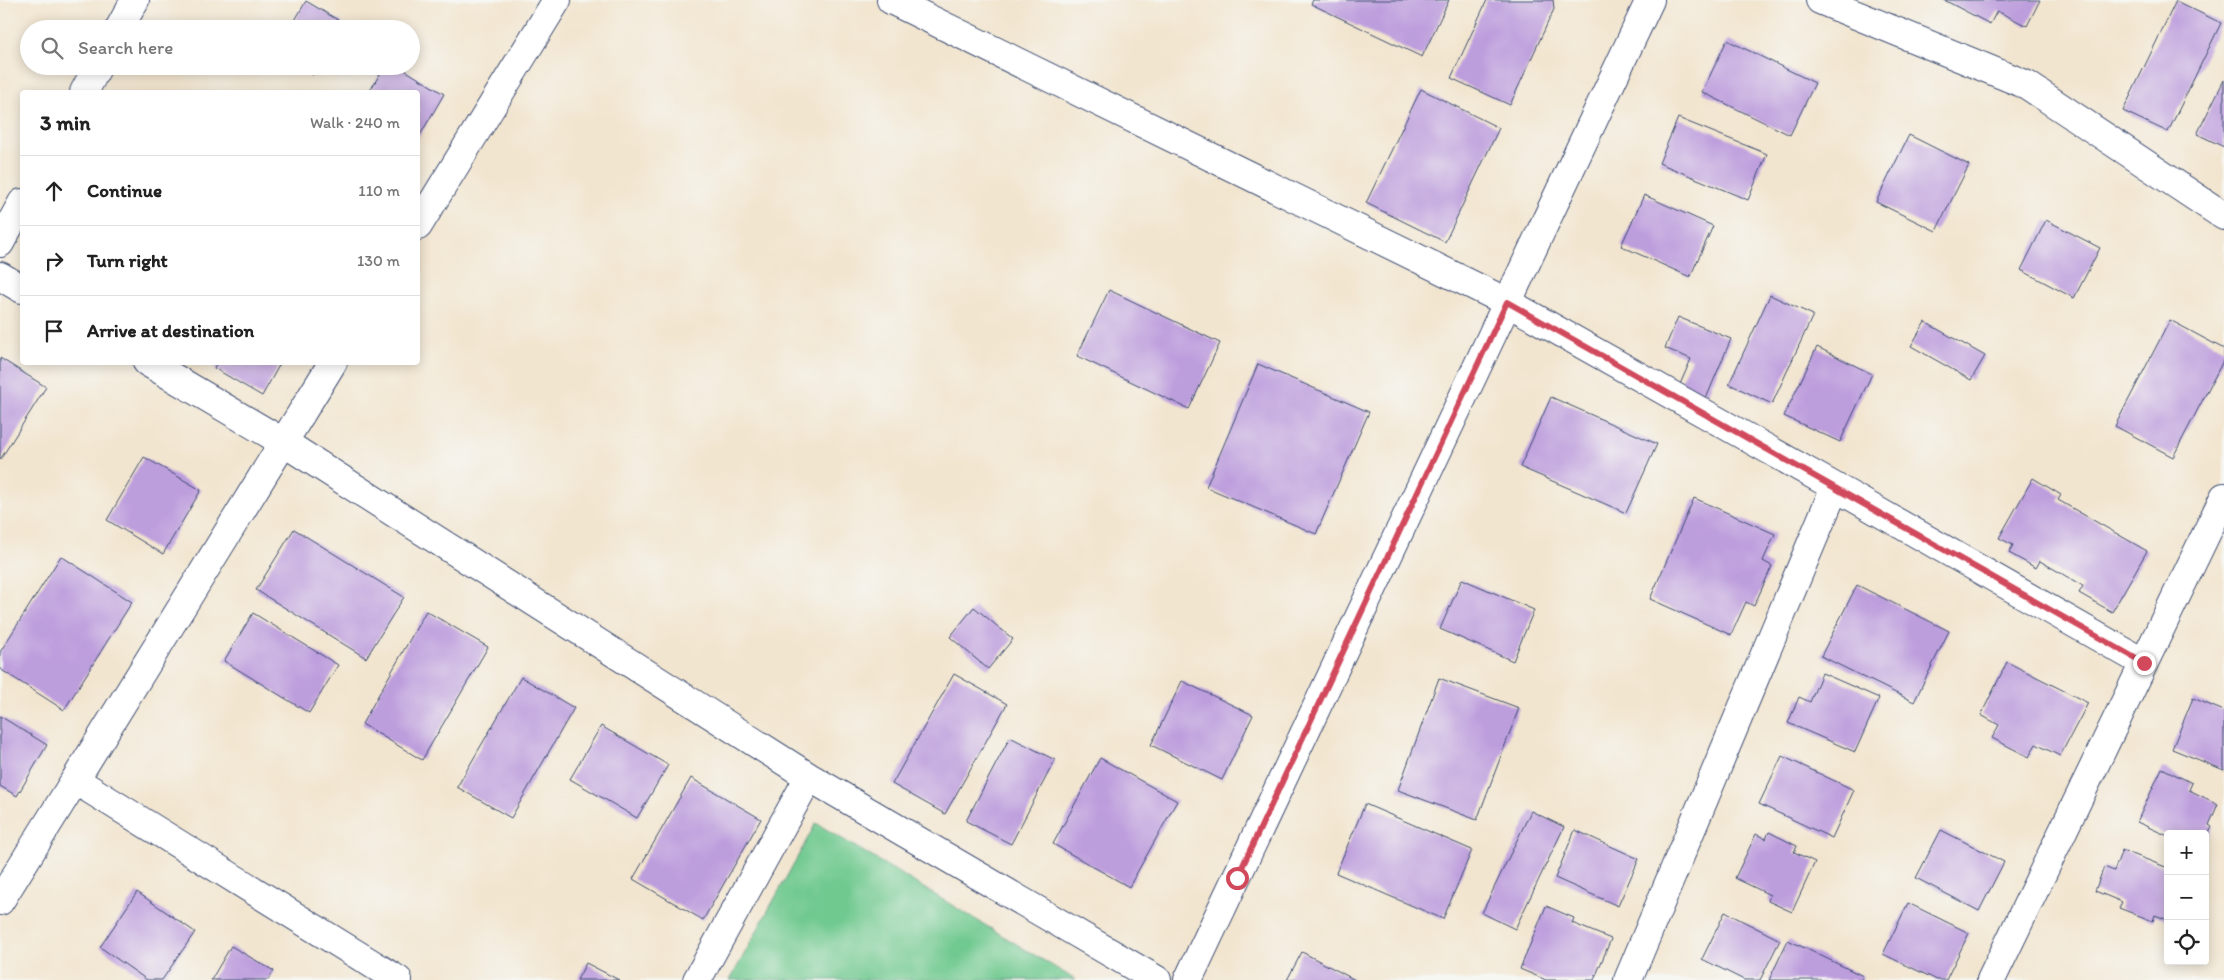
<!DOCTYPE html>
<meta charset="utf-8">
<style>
:root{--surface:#fff;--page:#f2f2f2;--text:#222;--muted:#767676;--line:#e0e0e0}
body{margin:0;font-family:Itim,sans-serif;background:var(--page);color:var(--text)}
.controls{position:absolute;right:15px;bottom:15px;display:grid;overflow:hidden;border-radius:5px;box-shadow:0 2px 12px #0003}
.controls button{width:45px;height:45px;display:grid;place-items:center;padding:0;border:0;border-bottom:1px solid var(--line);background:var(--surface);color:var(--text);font:25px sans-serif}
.stop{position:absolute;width:15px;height:15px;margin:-11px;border:4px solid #d1495b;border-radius:50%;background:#fff}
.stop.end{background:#d1495b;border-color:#fff;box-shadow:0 1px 5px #0008}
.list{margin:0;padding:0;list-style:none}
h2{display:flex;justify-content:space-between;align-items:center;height:65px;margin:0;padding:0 20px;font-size:21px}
h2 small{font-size:16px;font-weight:400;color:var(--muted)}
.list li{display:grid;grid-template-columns:32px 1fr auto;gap:15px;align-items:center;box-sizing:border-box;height:70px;padding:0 20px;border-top:1px solid var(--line)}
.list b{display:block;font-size:19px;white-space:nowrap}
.list em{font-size:16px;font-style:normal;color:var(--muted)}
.icon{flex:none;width:28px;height:28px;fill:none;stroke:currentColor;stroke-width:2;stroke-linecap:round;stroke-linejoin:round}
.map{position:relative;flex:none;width:2224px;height:980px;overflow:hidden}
.search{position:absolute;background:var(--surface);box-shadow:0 2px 12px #0003;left:20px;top:20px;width:400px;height:55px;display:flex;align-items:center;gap:12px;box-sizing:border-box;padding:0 18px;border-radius:28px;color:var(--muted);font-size:19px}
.panel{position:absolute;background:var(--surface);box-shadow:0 2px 12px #0003;left:20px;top:90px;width:400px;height:275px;border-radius:5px}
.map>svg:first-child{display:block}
</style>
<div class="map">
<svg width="2224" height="980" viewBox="0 0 2224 980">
<rect width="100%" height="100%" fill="#f6f6f2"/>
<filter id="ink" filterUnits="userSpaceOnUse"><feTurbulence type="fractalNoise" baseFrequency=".02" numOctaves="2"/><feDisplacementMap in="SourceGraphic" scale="10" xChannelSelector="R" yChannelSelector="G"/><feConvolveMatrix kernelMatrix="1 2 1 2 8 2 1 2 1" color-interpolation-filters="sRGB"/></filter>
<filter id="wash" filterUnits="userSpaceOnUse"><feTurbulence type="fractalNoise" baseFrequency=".0096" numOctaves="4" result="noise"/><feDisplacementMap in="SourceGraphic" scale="20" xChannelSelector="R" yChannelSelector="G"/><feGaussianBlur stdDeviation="1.12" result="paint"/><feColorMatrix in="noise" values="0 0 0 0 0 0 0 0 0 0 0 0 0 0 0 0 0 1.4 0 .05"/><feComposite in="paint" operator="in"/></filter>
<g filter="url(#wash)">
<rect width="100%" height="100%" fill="#f2e5cf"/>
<path fill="#70c98f" stroke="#467c76" d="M816 823 1076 980H730Z"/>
<g id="blocks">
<path fill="#bd9edd" d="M1313 0H1449L1422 57 1311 4Z
M1487 0H1553L1554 9 1510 105 1451 78Z
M1944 0H2040L2027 26 1997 11 1990 24Z
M306 1 343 23 340 29H290Z
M2176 1 2221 23 2168 132 2123 111Z
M1727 40 1815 83 1790 135 1702 92Z
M298 66H318L313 75Z
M385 66H398L444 94 419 137 418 92H369Z
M2224 80V147L2197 134Z
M1421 89 1499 128 1445 242 1366 203Z
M1678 118 1767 154 1748 200 1659 163Z
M1909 135 1969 165 1936 231 1876 202Z
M1644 195 1713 226 1690 277 1621 246Z
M2046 220 2100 248 2074 298 2021 270Z
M1109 290 1220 343 1189 409 1077 356Z
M1770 295 1813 315 1772 404 1729 384Z
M1678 317 1731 339 1705 401 1678 389 1691 359 1665 348Z
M2170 320 2224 349V359L2173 457 2115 426Z
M1925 322 1985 356 1971 380 1911 346Z
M1817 347 1872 374 1840 442 1784 416Z
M0 358 46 387 0 460Z
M217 362H281L262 396 214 368Z
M1258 364 1369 412 1316 534 1206 487Z
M1551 397 1657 444 1626 513 1520 467Z
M144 457 201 490 163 554 107 520Z
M2033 478 2061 495 2058 500 2147 551 2112 612 2079 593 2083 586 2040 561 2036 568 2009 553 2013 545 1999 538Z
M1694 498 1775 534 1763 561 1772 566 1754 606 1746 602 1731 635 1650 599Z
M294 529 404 597 366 658 256 590Z
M61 556 132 602 64 710 0 669V652Z
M1462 579 1534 610 1513 661 1440 629Z
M1857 585 1949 631 1914 702 1821 656Z
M974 607 1013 639 988 669 950 637Z
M426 611 488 647 422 760 362 724Z
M253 613 338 665 309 713 224 661Z
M2007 662 2088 703 2060 756 2036 744 2029 757 1992 738 1999 725 1981 715Z
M1822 673 1879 698 1855 752 1788 723 1799 697 1810 702Z
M954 674 1007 704 945 814 892 784Z
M521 677 574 708 511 818 457 787Z
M1439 678 1519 708 1477 820 1398 790Z
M1182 681 1253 715 1222 780 1151 745Z
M2193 698 2224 711V770L2172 749Z
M0 716 47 745 17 796 0 786Z
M601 726 668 765 637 818 570 779Z
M1010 737 1055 760 1011 844 966 821Z
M1782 756 1854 790 1832 838 1759 804Z
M1100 758 1177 801 1129 887 1053 844Z
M2162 768 2192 783 2189 790 2218 804 2209 825 2212 827 2205 841V834H2168V836L2137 822Z
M691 778 761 819 703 920 633 879Z
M1365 804 1472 850 1443 919 1336 873Z
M1531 811 1564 827 1515 929 1482 913Z
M1575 830 1639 859 1618 906 1555 878Z
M1941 830 2004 862 1979 911 1916 878Z
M1769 832 1797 846 1794 852 1815 862 1792 912 1768 901 1770 895 1735 878 1756 834 1766 839Z
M2122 850 2168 868V920L2155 915 2153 921 2119 908 2122 902 2095 891 2104 867 2114 871Z
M137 892 195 932 162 980H147L100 947Z
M1908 903 1969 933 1946 980H1937L1883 954Z
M1546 906 1574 918 1572 923 1611 939 1594 980H1546L1520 969Z
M1725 912 1780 940 1760 980H1744L1702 959Z
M1788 940 1863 976 1861 980H1769Z
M231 946 274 971 268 980H211Z
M1302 952 1355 980H1287Z
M586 963 619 980H577Z"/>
</g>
</g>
<g filter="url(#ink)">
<use href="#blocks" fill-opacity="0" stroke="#3b4a6f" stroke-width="1"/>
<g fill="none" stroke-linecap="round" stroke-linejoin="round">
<defs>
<path id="minor" d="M891 0 1507 302 1835 487 1628 980
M1820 0 2027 85 2224 216
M119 29 135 0
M84 92 98 66
M418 226 557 0
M0 243 22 203
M0 276 22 289
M147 362 283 442 809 777 1157 980
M333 362 75 780 398 980
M1835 487 2144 663
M0 901 75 780
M697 980 809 777
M1991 980 2224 497"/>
<path id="tertiary" d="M1188 980 1650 0"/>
</defs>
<use href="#minor" stroke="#3b4a6f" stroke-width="30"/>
<use href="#tertiary" stroke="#3b4a6f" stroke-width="30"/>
<use href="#minor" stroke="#fff" stroke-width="28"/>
<use href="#tertiary" stroke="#fff" stroke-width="28"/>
</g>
</g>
<g fill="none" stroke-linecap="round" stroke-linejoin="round" filter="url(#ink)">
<path stroke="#d1495b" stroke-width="6" d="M1237 878 1507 302 2144 663"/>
</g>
</svg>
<div class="controls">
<button>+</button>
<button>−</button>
<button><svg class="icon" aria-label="locate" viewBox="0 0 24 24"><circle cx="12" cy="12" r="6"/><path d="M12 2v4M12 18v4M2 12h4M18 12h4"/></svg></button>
</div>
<div class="stop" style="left:1237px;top:878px"></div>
<div class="stop end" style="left:2144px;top:663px"></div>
<div class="search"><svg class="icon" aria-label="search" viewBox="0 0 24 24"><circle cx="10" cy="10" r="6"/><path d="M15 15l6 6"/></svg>Search here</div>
<section class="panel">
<h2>3 min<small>Walk · 240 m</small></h2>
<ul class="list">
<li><svg class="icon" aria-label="ahead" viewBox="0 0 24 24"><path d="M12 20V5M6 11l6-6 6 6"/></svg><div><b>Continue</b></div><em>110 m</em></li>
<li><svg class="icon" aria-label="right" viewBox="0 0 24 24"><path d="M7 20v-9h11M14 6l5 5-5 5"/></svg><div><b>Turn right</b></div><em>130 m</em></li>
<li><svg class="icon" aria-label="arrive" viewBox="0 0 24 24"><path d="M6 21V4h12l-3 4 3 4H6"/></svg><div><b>Arrive at destination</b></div></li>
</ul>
</section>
</div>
